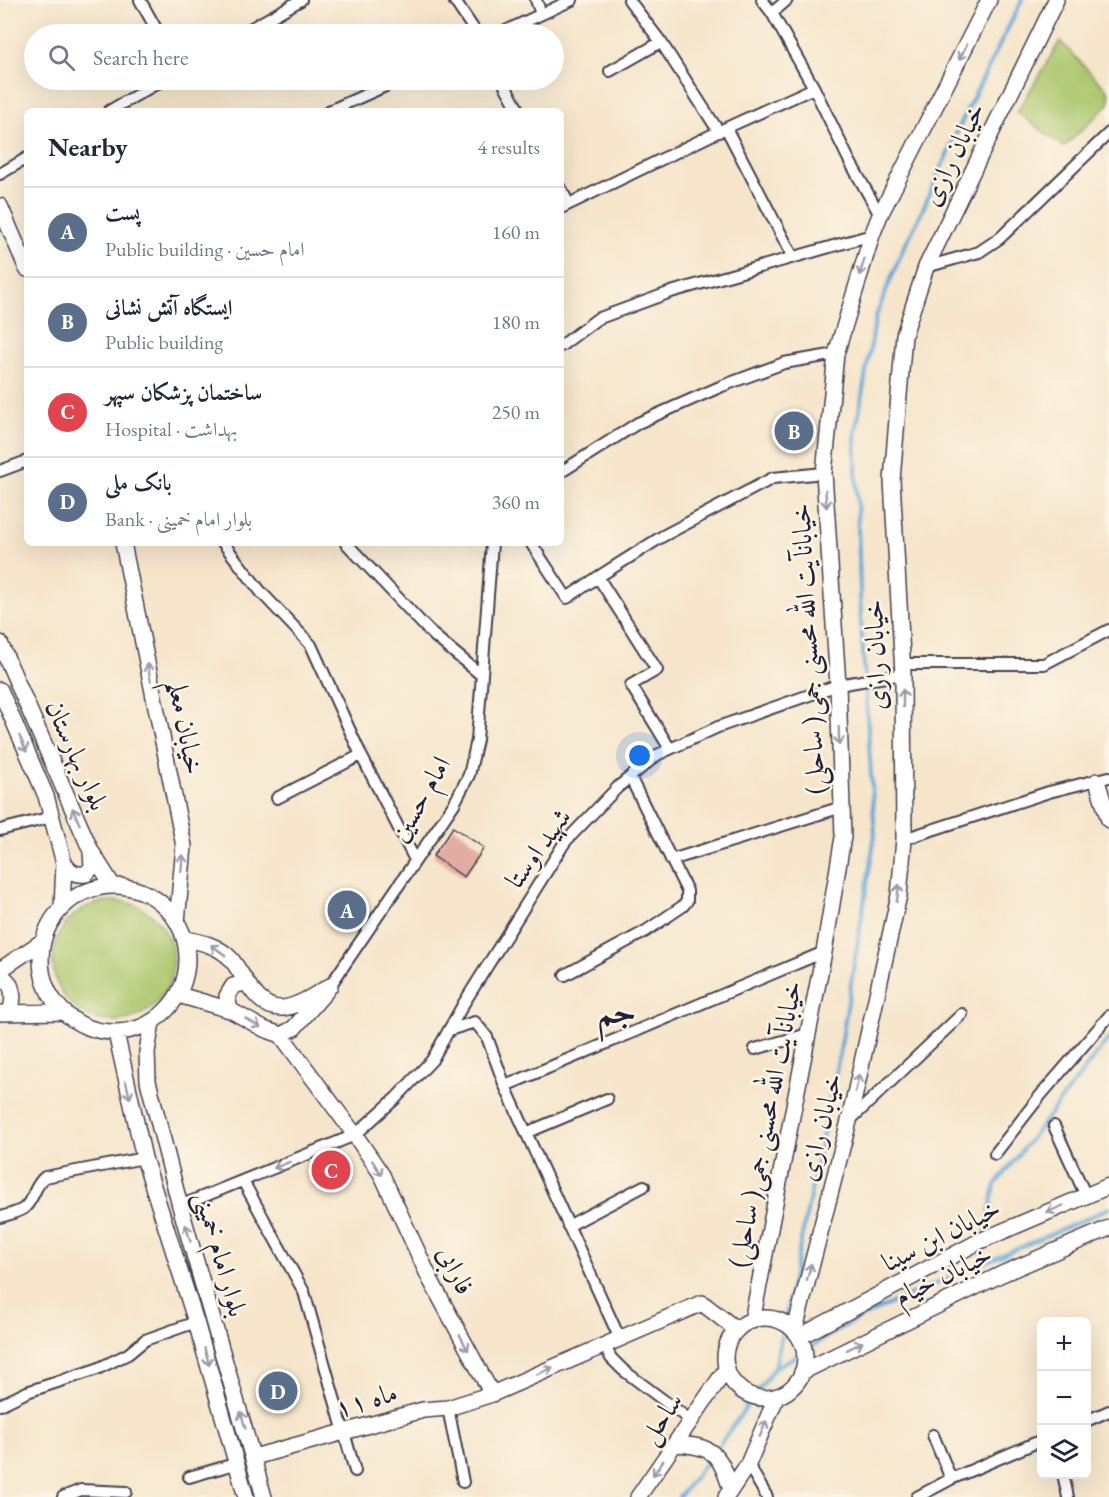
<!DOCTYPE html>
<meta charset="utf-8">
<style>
:root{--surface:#fff;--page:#f6f6f7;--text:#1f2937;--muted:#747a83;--line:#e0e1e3;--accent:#c8321e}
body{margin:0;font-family:"EB Garamond",Amiri,serif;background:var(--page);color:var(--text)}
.controls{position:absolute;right:18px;bottom:18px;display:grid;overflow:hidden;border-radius:9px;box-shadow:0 6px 24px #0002}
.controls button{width:54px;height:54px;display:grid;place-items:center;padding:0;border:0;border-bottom:2px solid var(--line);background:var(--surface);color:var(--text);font:30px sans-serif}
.you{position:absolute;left:640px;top:756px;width:21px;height:21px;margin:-15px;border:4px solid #fff;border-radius:50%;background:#1a73e8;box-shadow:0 0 0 9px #1a73e833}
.badge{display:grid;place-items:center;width:39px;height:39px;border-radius:50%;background:var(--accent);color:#fff;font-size:20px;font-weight:700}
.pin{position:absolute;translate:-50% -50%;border:3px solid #fff;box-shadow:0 2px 6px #0006}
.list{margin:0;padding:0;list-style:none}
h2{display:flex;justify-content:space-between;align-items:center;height:78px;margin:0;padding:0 24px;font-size:26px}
h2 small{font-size:20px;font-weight:400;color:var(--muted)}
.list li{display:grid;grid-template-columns:39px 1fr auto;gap:18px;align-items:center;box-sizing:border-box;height:90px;padding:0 24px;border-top:2px solid var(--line)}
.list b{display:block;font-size:22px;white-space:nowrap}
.list p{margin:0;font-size:20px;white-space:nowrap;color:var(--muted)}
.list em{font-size:20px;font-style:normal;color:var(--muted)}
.icon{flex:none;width:33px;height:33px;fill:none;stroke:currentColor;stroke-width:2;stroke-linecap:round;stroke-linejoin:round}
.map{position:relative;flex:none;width:1109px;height:1497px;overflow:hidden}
.search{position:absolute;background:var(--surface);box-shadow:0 6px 24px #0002;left:24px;top:24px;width:540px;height:66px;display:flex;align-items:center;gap:15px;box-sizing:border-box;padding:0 21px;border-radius:33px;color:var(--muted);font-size:22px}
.panel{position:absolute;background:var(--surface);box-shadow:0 6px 24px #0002;left:24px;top:108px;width:540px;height:438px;border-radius:9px}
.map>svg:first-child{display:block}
</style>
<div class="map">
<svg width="1109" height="1497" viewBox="0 0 1109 1497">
<rect width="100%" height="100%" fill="#fcf5e5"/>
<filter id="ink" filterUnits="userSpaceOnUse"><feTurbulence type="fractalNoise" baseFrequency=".0167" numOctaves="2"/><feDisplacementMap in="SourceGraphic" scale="12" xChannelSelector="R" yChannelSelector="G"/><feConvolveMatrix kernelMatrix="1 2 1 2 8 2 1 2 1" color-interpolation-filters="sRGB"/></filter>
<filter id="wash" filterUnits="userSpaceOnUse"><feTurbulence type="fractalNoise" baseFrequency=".008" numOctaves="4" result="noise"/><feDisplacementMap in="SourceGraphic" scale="24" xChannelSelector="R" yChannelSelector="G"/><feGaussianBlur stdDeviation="1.35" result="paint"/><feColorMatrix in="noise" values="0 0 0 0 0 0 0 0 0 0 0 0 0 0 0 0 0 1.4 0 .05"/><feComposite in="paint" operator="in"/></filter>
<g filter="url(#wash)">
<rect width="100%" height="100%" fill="#f6e5cb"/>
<path fill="#acc76d" stroke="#677454" stroke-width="1.5" d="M1060 41 1109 92V104L1064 147 1017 112Z
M53 961a60 60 0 1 1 120 0a60 60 0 1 1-120 0Z"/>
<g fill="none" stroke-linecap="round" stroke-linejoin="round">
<path stroke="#5fa6d5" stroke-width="4" d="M985 1234 995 1185 1109 1038
M980 1265 984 1245
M775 1367C804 1354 830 1333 858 1319 940 1279 1026 1247 1109 1208
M715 1451 775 1367 840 1051 875 835 861 622 855 435 876 316 903 249 918 220 966 112 1022 0
M679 1497 711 1456"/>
</g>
<g id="blocks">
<path fill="#e3aca3" d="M453 827 484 848 464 877 433 856Z"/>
</g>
</g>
<g filter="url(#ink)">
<use href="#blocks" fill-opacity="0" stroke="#423f51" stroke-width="1.5"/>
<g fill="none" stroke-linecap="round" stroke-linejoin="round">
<defs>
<path id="street" d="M140 0 159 34
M454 0 477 34
M536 0 541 14
M629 0 661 42 719 132
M762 0 772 13 814 88 849 160 880 215
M772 13 787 0
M241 34 301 0
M499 34 572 0
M610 71 661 42
M502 80 519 111
M109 111 163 80
M329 111 399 80
M726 128 793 257
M0 174 27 158
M561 189 569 204
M561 208 726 128 814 88
M926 267 979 252 1000 238 1109 133
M561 346 597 319 671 292 872 235
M0 471 27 461
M561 472 638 423 722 386 784 363 836 354
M223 543 261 592 311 645 361 755 415 860
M346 543 432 634 480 674
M531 543 567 598 598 577
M902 664H1044L1109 630
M670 749 631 685 657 670 598 577 663 536 773 478 824 473
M277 798 361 755
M0 830 52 817
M904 839 1049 792 1109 777
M671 860 842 807
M565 975 646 931 683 906 687 901V891L630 777
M330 986 454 804 469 775 477 740 492 543
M449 1030 475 1022 487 1037 505 1086 619 1337
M755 1049 808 1034
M505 1086 824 952
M849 1121 962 1014
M1054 1126 1086 1196
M526 1133 607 1099
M995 1154 1040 1096 1109 1016
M243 1181 304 1292 355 1471
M180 1206 355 1135 396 1098 432 1060 464 1003 565 842 618 787 657 755 718 727 838 685 903 674
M0 1217C8 1215 16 1213 23 1209 34 1201 34 1185 45 1177L144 1158
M568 1226 644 1186
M604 1344 611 1358 623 1370 690 1420
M0 1405 27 1392 97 1369 128 1354 145 1340 196 1322
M448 1408 463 1482
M1086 1421 1109 1411
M933 1435 951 1479
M748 1464 767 1497
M1063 1474 1068 1497
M189 1477 238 1463
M63 1497 81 1490 126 1492
M917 1497 951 1479 1042 1440"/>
<path id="secondary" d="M0 206 27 269
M123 543 184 846 177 922
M0 643 91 851 113 886
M0 690 46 796 64 863 62 908
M1097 781 1109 820
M64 863C71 873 75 875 86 874L92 867 91 851
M41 959a73 73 0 1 1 146 0a73 73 0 1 1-146 0Z
M185 939C202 942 219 946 231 959 245 976 256 1010 283 1008 299 1006 316 994 330 986
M0 970 43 941
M0 975C14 982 15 999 10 1012
M179 995 230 1010 264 1029 281 1035 355 1135 382 1175 430 1279 492 1394
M230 1010 227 996 233 986 245 983
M0 1013 63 1012
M152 1022 147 1052 148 1081 180 1206 264 1497
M116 1033 144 1158 196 1322 246 1497
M281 1035 294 1028 326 991
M725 1358a40 40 0 1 1 80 0a40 40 0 1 1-80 0Z
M752 1321 824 952 843 837 838 685 824 473 836 354 872 235 880 215 989 0
M795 1329 849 1121 899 895 904 839 903 674 892 480 904 335 926 267 1056 0
M799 1337 980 1241 1109 1186
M802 1372 1002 1274 1109 1228
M675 1444C713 1446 720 1453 731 1490
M254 1457 423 1410 448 1408 492 1394 702 1303 737 1330
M638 1497 727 1368
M726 1497 748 1464 777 1396"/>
</defs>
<use href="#street" stroke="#423f51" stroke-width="14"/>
<use href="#secondary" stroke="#423f51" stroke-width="18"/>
<use href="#street" stroke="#fff" stroke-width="10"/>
<use href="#secondary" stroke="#fff" stroke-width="15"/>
</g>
<defs><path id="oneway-shaft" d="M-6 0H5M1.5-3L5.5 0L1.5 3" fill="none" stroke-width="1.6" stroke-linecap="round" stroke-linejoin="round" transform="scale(1.5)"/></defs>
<g stroke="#9c9ca7">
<use href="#oneway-shaft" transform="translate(963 52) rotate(117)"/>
<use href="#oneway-shaft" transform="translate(862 267) rotate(107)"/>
<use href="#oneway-shaft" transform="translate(826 499) rotate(86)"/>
<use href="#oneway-shaft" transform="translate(149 672) rotate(-101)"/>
<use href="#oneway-shaft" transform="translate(903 698) rotate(-90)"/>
<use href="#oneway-shaft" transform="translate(839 736) rotate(88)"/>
<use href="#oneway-shaft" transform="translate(23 744) rotate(66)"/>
<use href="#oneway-shaft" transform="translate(76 816) rotate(-114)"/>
<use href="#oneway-shaft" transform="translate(182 863) rotate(-85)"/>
<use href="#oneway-shaft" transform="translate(898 893) rotate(-82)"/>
<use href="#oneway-shaft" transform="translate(218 950) rotate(-144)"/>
<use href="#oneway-shaft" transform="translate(253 1023) rotate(30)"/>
<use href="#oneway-shaft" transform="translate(857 1083) rotate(-78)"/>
<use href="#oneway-shaft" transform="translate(128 1090) rotate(76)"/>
<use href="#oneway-shaft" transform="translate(282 1165) rotate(158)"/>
<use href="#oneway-shaft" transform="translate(377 1168) rotate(57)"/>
<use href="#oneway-shaft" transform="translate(1055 1209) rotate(157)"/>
<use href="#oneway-shaft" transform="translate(188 1233) rotate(-106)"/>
<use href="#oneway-shaft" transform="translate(809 1272) rotate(-75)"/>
<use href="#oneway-shaft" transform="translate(464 1343) rotate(62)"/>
<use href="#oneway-shaft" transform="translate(855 1346) rotate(-26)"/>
<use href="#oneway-shaft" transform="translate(207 1357) rotate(74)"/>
<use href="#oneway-shaft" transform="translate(545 1371) rotate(-23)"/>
<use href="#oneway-shaft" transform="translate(243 1420) rotate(-106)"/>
<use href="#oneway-shaft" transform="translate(763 1429) rotate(-67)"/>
<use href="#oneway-shaft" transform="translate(658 1468) rotate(125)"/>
</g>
</g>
<g text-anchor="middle" stroke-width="5" stroke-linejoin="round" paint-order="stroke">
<g font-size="27" fill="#22223b" stroke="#fcf5e5">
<text transform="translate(953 154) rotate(-64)" y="9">خیابان رازی</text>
<text transform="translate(808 649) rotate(-93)" y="9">خیابانآیت الله محسنی جمی( ساحلی)</text>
<text transform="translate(875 655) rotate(-92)" y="9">خیابان رازی</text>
<text transform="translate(186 727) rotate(79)" y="9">خیابان معلم</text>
<text transform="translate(77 755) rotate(66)" y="9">بلوار بهارستان</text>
<text transform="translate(420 799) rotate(-60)" y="9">امام حسین</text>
<text transform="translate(538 848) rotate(-54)" y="9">شهید اوستا</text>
<text transform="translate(765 1124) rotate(-79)" y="9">خیابانآیت الله محسنی جمی( ساحلی)</text>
<text transform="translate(820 1127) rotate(-76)" y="9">خیابان رازی</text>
<text transform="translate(941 1235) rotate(-27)" y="9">خیابان ابن سینا</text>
<text transform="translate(221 1254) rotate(74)" y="9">بلوار امام خمینی</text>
<text transform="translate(456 1270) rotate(64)" y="9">فارابی</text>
<text transform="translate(943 1275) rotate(-26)" y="9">خیابان خیام</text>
<text transform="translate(366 1400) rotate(-16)" y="9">ماه ۱۱</text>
<text transform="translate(661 1418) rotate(-56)" y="9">ساحل</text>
</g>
<g font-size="33" font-weight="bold" fill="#22223b" stroke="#fcf5e5">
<text x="617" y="1023">جم</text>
</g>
</g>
</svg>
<div class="controls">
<button>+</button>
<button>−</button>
<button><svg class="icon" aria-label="layers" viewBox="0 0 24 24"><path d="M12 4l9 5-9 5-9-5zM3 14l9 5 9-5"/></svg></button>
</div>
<div class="you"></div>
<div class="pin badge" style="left:347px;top:910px;background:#5c6f8a">A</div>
<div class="pin badge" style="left:794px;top:431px;background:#5c6f8a">B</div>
<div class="pin badge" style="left:331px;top:1170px;background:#e0444e">C</div>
<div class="pin badge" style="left:278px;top:1391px;background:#5c6f8a">D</div>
<div class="search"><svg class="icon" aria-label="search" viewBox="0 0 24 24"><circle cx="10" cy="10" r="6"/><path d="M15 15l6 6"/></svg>Search here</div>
<section class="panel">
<h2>Nearby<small>4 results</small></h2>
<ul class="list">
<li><span class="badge" style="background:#5c6f8a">A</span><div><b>پست</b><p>Public building · امام حسین</p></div><em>160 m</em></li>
<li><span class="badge" style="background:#5c6f8a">B</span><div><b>ایستگاه آتش نشانی</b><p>Public building</p></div><em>180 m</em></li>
<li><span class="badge" style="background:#e0444e">C</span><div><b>ساختمان پزشکان سپهر</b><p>Hospital · بهداشت</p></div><em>250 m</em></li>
<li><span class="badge" style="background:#5c6f8a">D</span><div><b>بانک ملی</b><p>Bank · بلوار امام خمینی</p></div><em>360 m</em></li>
</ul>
</section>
</div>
